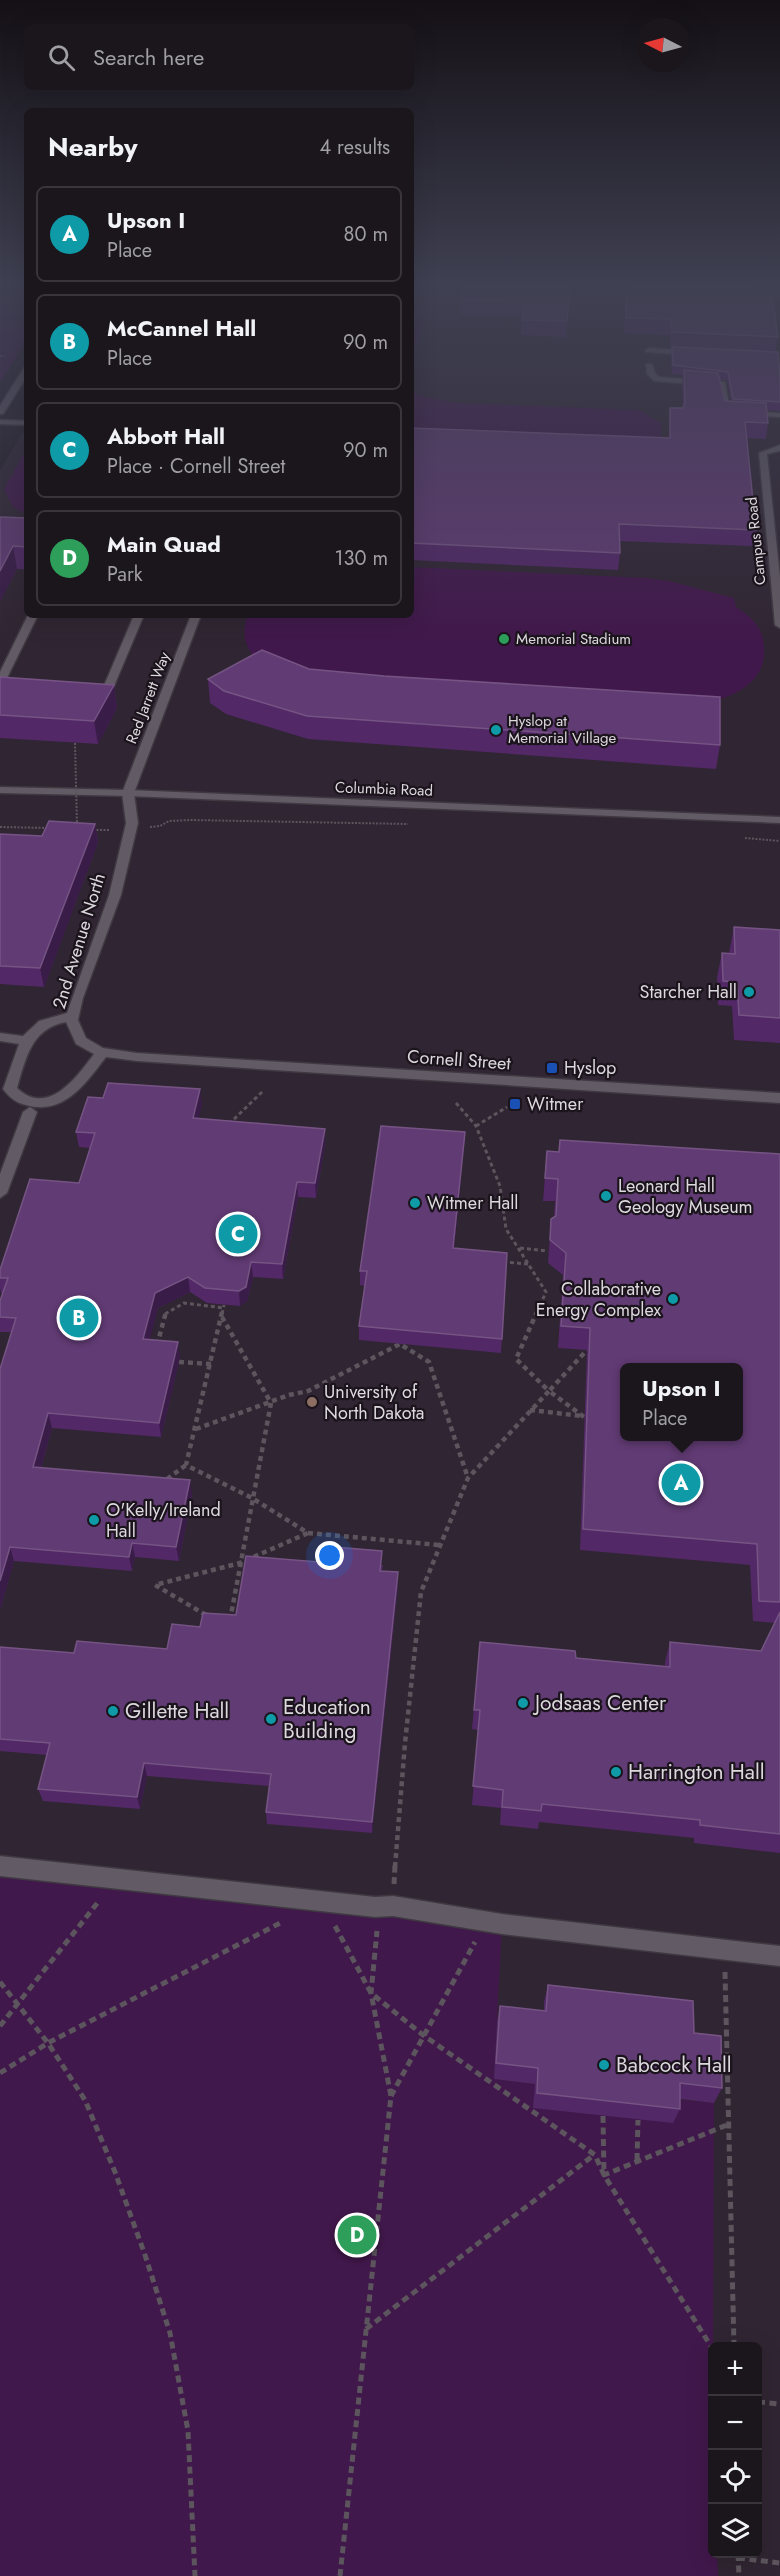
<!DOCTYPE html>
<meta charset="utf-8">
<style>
:root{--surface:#1b161c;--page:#282329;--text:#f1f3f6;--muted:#a09fa3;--line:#39353b;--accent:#7c3aed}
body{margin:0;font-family:Jost,sans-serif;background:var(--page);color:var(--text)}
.controls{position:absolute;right:18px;bottom:18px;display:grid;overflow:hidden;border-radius:9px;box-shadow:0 6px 24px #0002}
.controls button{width:54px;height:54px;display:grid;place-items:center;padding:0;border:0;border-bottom:2px solid var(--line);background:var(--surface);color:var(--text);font:30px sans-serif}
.compass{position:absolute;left:636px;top:18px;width:54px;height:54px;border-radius:50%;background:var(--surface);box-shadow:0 6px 24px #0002;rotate:276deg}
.you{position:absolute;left:330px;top:1556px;width:21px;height:21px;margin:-15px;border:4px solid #fff;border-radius:50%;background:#1a73e8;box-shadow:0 0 0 9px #1a73e833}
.badge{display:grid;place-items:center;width:39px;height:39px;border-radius:50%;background:var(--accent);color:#fff;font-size:20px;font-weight:700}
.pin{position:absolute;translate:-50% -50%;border:3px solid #fff;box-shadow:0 2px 6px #0006}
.popup{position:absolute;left:620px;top:1363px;width:123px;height:78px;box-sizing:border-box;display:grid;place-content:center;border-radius:9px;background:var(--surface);filter:drop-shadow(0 2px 4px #0005);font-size:20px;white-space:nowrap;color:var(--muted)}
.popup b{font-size:22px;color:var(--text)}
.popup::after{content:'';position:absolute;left:50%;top:100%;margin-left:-12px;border:12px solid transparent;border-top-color:var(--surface)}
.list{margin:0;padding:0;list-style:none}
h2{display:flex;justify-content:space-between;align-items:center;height:78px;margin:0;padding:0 24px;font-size:26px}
h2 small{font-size:20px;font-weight:400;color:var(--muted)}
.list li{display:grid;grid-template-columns:39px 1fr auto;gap:18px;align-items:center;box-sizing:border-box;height:96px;margin:0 12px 12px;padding:0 12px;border:2px solid var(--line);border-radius:9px}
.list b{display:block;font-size:22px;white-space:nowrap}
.list p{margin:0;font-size:20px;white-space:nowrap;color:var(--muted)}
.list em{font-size:20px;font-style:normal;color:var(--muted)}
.icon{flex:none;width:33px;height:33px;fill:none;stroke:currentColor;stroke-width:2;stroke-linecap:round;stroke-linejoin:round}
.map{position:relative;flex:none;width:780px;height:2576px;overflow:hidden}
.search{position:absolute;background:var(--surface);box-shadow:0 6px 24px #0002;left:24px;top:24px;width:390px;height:66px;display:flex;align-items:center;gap:15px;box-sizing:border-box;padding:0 21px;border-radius:9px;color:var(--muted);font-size:22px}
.panel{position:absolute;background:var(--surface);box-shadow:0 6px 24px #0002;left:24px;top:108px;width:390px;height:510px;border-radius:9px}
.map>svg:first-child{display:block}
</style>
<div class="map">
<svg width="780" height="2576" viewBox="0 0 780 2576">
<rect width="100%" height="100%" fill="#241d26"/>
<path fill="#302532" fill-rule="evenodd" d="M411 286H780V2576H0V471L22 433 27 434V615H411ZM624 1368H738V1436H624ZM712 2346H758V2554H712Z"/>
<path fill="#41184b" d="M0 286H27V339L0 383Z
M411 303H420L426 310 417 345 411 348Z
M411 388 416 393 428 398 458 403 639 410 661 423V454L411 444Z
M23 455H27V514L13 507 4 489Z
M411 567 645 578 669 581 734 598 736 607C752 617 763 627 764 647 768 703 688 707 648 711L260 664C246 648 240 636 248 615H411Z
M0 1866 502 1924 494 2079 535 2084 534 2108 673 2099 714 2103 712 2554H717L718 2576H0Z"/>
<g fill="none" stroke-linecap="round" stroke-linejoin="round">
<defs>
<path id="lane" d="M649 348 691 351 695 353 691 355 646 352 645 350Z
M646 364H652L655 373 659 377 725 382 730 410 780 413V417L723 414 718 386 654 381 647 374Z
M28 615H38L5 682 0 685V672Z
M134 615H144L112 691 107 694 92 693V689L103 688Z"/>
<path id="street" d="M0 420 27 421V425L0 424Z
M780 445V451L767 454 780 577V628L775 625 759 453Z
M191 615H201L134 793 138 823 121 895 83 998 78 1020 86 1038 103 1048 137 1053 780 1093V1103L137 1061 106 1057C86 1083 64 1116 26 1105 16 1103 9 1097 3 1089L19 1044 0 1041V1033L23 1036 39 1021 67 1013 109 895 126 823 122 793ZM66 1022 76 1044 94 1054C76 1078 48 1117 17 1088 26 1058 31 1029 66 1022Z
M30 1107 37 1112 7 1193 0 1198V1174L23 1112Z
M0 1856 375 1897 393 1896 502 1914 780 1946V1966L502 1934 393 1916 375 1917 0 1876Z"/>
<path id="secondary" d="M27 368V376L3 414H0V406L24 368Z
M0 787 128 790 780 817V823L128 796 0 793Z"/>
</defs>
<use href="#lane" stroke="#3f3941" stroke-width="3"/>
<use href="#street" stroke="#3f3941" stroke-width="3"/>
<use href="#secondary" stroke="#3f3941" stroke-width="3"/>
<path stroke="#5c555d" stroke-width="2" stroke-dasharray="2 1.5" stroke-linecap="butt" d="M0 356H5
M0 827 50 828
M150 827 160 826 169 821 190 820 408 824
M93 830H110
M745 838 780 841"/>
<path stroke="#5c555d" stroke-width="3" stroke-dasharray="4 3" stroke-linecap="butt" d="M456 1103 476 1126 500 1186 506 1229 546 1292 536 1314
M229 1124 263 1091
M476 1126 507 1107
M520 1248 548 1251
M503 1262 528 1264
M165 1314 184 1303 224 1308
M222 1314 224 1305"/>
<path stroke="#5c555d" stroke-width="4.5" stroke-dasharray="5 4" stroke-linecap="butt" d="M222 1312 186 1465 252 1498 308 1533 439 1545
M222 1317 271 1403 230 1620
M157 1345 166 1312
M179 1362 211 1364
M530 1410 582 1416
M584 1417 549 1391 587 1350
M196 1429 289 1395 308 1391 400 1344 429 1362 468 1478
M167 1479 186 1465
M206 1615 155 1585 240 1563 308 1533
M395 1867 405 1743 421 1592 468 1478 549 1391 516 1359 537 1312"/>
<path stroke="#5c555d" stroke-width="5" stroke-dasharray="7 4.5" stroke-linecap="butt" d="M394 1884 395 1865
M335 1926 371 1993 423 2035 595 2155 604 2175 712 2348
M725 1972 734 2346
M0 1982 48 2043 85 2100 115 2172 145 2255 170 2333 188 2431 195 2576
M0 2026 99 1901
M0 2073 48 2043 282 1922
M391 2096 475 1942
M603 2116 604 2175 727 2125
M637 2160 638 2120
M366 2329 594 2155
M758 2402 780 2404
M738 2554 739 2576
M738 2558 780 2563
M340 2576 391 2096 371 1993 377 1931"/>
<use href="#lane" fill="#625a64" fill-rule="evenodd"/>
<use href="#street" fill="#625a64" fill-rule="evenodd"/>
<use href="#secondary" fill="#625a64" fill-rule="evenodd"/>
<path stroke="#5c555d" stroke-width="2" stroke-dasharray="2 1.5" stroke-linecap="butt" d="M75 743 77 826"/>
</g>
<path fill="#522867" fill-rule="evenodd" d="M570 286 566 337 521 335 522 317 460 315 461 300Z
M626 286 778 337 775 352 780 377V411L767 410 768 423 766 439 746 438 756 530 753 546 619 541 620 553 618 570 411 560V428L669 438V423L670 408H683L682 385 683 375 672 374 671 356 672 347 688 348 670 347V335L624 333ZM720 380H727L731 401H725Z
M0 517 27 518V569H17L0 601Z
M309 669 720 745 716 769 308 739 226 714 210 703 208 679Z
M0 677 114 685 117 708 98 744 0 738Z
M95 824 98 842 44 987 0 984V834L42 836Z
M734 927 780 930V1043L734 1040 732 1006 718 1005 717 977 722 953H729Z
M202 1104 198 1118 325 1129V1144L316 1198 298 1197 283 1279 253 1277 247 1301 240 1306 207 1303 190 1292 158 1308 149 1340 180 1357 161 1437 52 1428 41 1468 192 1494 179 1561 135 1557 132 1571 14 1561 0 1610V1369L11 1332H0V1301L3 1293H1L0 1288V1270L79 1183 90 1148 79 1147 76 1132Z
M465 1132 454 1248 507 1253 501 1353 359 1340V1326L365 1286 360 1285V1271Z
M560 1140 780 1154V1853L694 1843V1838L539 1822 538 1829 500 1825 501 1808 472 1805 478 1730 472 1729 480 1642 576 1658 665 1666V1662L670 1642 761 1651 775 1623 753 1621 750 1565 580 1550 587 1350 558 1348 563 1275 548 1263 551 1219 554 1217 555 1201H543L547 1151 559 1152Z
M331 1563 383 1565 382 1571 398 1572V1586L372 1833 267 1824 266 1812 269 1786 147 1776 140 1809 43 1801 38 1789 47 1755 0 1751V1647L74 1653 167 1649 200 1627 236 1615Z
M548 1985 694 2033 722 2088 714 2103 680 2099V2109L673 2123 533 2108 535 2084 494 2079 497 2022 500 2006 544 2011V2002Z"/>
<path fill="#3a1c48" d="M13 546 17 569 0 601V571Z
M114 685 117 708 98 744 94 721Z
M95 824 98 842 44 987 40 968Z
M200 1089 202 1104 195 1133 193 1118Z
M325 1129V1144L316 1198 315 1183Z
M465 1132 464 1147 453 1262V1248Z
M297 1182 298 1197 283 1279 282 1264Z
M251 1262 253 1277 247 1301 240 1306 239 1291Z
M188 1277 190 1292 158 1308 146 1354 143 1339 155 1293Z
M178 1342 180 1357 161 1437 159 1423Z
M48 1413 52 1428 37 1481 33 1467Z
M190 1480 192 1494 179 1561 176 1547Z
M132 1543 135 1557 132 1571 129 1557Z
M10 1547 14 1561 0 1610V1581Z
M398 1572V1586L372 1833V1822Z
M144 1763 147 1776 140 1809 137 1797Z"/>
<path fill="#613b74" stroke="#755484" stroke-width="1.5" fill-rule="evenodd" d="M463 286H570L567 321 522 320 524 302 461 300Z
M626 286 771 287 778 337 672 332 671 319 626 318Z
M672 347 778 352 780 377V402L733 399 728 372 673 365Z
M684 370 718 373 725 401 766 403 768 423 745 422 756 530 619 524 620 553 411 543V428L670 438V408H683L685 402Z
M0 517 27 518V547L13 546 0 571Z
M262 650 309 669 384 676 720 697V745L307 716 224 691 208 679Z
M0 677 114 685 94 721 0 715Z
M49 821 95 824 40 968 0 966V834L42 836Z
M734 927 780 930V1018L739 1015 737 982 723 981 722 953 735 954Z
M108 1083 200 1089 193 1118 325 1129 315 1183 297 1182 282 1264 251 1262 246 1287 239 1291 205 1288 188 1277 155 1293 143 1339 178 1342 159 1423 48 1413 33 1467 190 1480 176 1547 132 1543 129 1557 10 1547 0 1581V1369L16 1318 0 1317V1301L8 1278H0V1270L30 1179 79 1183 95 1133 76 1132 88 1097 103 1098Z
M381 1126 465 1132 453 1248 507 1253 502 1339 359 1326 367 1271H360Z
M560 1140 780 1154V1602L759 1601 757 1544 583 1529 590 1328 561 1326 566 1253 550 1240 551 1219 556 1216 558 1179 545 1178 547 1151 559 1152ZM624 1368H738V1437H624Z
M334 1547 382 1551 380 1571 398 1572 372 1822 266 1812 271 1774 144 1763 137 1797 38 1789 50 1743 0 1739V1647L74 1653 77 1641 167 1649 172 1624 200 1627 203 1613 236 1615 246 1556 331 1563Z
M780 1612V1834L700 1825V1820L542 1804 541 1811 502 1807 503 1790 473 1786 480 1710H474L480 1642 575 1651 576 1658 670 1667V1642L761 1651Z
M548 1985 693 2001 694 2033 721 2036 722 2088 680 2083V2109L537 2093 538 2068 496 2063 500 2006 546 2011Z"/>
<linearGradient id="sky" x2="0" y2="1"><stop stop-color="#141015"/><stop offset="0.44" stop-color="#3f4052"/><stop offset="1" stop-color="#3f4052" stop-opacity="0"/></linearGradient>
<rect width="780" height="647" fill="url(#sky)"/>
<circle fill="#2e9e5b" stroke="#1b141c" stroke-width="2" cx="504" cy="639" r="6"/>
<g fill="#0f9aa8" stroke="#1b141c" stroke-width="2">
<circle cx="496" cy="730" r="6"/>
<circle cx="749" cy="992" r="6"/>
<circle cx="606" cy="1196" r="6"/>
<circle cx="415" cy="1203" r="6"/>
<circle cx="673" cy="1299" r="6"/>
<circle cx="94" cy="1520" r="6"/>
<circle cx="523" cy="1703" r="6"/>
<circle cx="113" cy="1711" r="6"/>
<circle cx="271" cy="1719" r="6"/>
<circle cx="616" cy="1772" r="6"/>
<circle cx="604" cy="2065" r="6"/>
</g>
<g fill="#1a4fb4" stroke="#1b141c" stroke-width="2">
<rect x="546" y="1062" width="12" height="12" rx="3"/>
<rect x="509" y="1098" width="12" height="12" rx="3"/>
</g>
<circle fill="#8d6e63" stroke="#1b141c" stroke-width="2" cx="312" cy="1402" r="6"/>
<g text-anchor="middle" stroke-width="4.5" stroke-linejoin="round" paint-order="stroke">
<g font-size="15" fill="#ddd8de" stroke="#1b141c">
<text transform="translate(756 541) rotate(-96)" y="5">Campus Road</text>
<text transform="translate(148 698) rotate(-69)" y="5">Red Jarrett Way</text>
<text transform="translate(384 789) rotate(2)" y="5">Columbia Road</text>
</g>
<g font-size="15" fill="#ddd8de" stroke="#1b141c" text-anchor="start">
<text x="516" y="644">Memorial Stadium</text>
<text x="508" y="726">Hyslop at<tspan x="508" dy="17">Memorial Village</tspan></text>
</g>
<g font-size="18" fill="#ddd8de" stroke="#1b141c">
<text transform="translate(79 941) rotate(-73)" y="6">2nd Avenue North</text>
<text transform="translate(459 1060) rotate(4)" y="6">Cornell Street</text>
</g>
<g font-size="18" fill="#ddd8de" stroke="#1b141c" text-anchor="start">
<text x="737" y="998" text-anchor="end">Starcher Hall</text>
<text x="564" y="1074">Hyslop</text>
<text x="527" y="1110">Witmer</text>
<text x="618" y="1192">Leonard Hall<tspan x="618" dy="21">Geology Museum</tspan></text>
<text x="427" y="1209">Witmer Hall</text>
<text x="661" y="1295" text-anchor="end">Collaborative<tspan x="661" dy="21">Energy Complex</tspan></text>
<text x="324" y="1398">University of<tspan x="324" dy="21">North Dakota</tspan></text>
<text x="106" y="1516">O'Kelly/Ireland<tspan x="106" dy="21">Hall</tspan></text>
</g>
<g font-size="21" fill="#ddd8de" stroke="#1b141c" text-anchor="start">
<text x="535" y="1710">Jodsaas Center</text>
<text x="283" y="1714">Education<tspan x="283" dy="24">Building</tspan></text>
<text x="125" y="1718">Gillette Hall</text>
<text x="628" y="1779">Harrington Hall</text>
<text x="616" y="2072">Babcock Hall</text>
</g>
</g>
</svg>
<div class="controls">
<button>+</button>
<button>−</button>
<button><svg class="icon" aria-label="locate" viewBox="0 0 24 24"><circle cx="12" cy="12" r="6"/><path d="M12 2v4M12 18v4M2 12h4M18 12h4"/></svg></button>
<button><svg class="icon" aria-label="layers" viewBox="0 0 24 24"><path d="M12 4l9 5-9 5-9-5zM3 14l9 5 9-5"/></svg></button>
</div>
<svg class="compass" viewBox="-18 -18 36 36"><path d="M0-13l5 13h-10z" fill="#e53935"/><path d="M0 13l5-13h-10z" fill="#a09fa3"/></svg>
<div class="you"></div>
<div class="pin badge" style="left:681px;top:1483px;background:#0f9aa8">A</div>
<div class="popup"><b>Upson I</b>Place</div>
<div class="pin badge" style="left:79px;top:1318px;background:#0f9aa8">B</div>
<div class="pin badge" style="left:238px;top:1234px;background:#0f9aa8">C</div>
<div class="pin badge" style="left:357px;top:2235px;background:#2e9e5b">D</div>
<div class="search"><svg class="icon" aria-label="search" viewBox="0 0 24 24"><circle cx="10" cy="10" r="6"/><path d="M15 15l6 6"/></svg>Search here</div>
<section class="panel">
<h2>Nearby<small>4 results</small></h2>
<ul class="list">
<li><span class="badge" style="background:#0f9aa8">A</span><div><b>Upson I</b><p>Place</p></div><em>80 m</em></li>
<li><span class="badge" style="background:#0f9aa8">B</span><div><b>McCannel Hall</b><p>Place</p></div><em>90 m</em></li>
<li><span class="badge" style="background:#0f9aa8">C</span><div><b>Abbott Hall</b><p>Place · Cornell Street</p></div><em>90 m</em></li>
<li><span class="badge" style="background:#2e9e5b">D</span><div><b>Main Quad</b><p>Park</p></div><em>130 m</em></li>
</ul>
</section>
</div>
